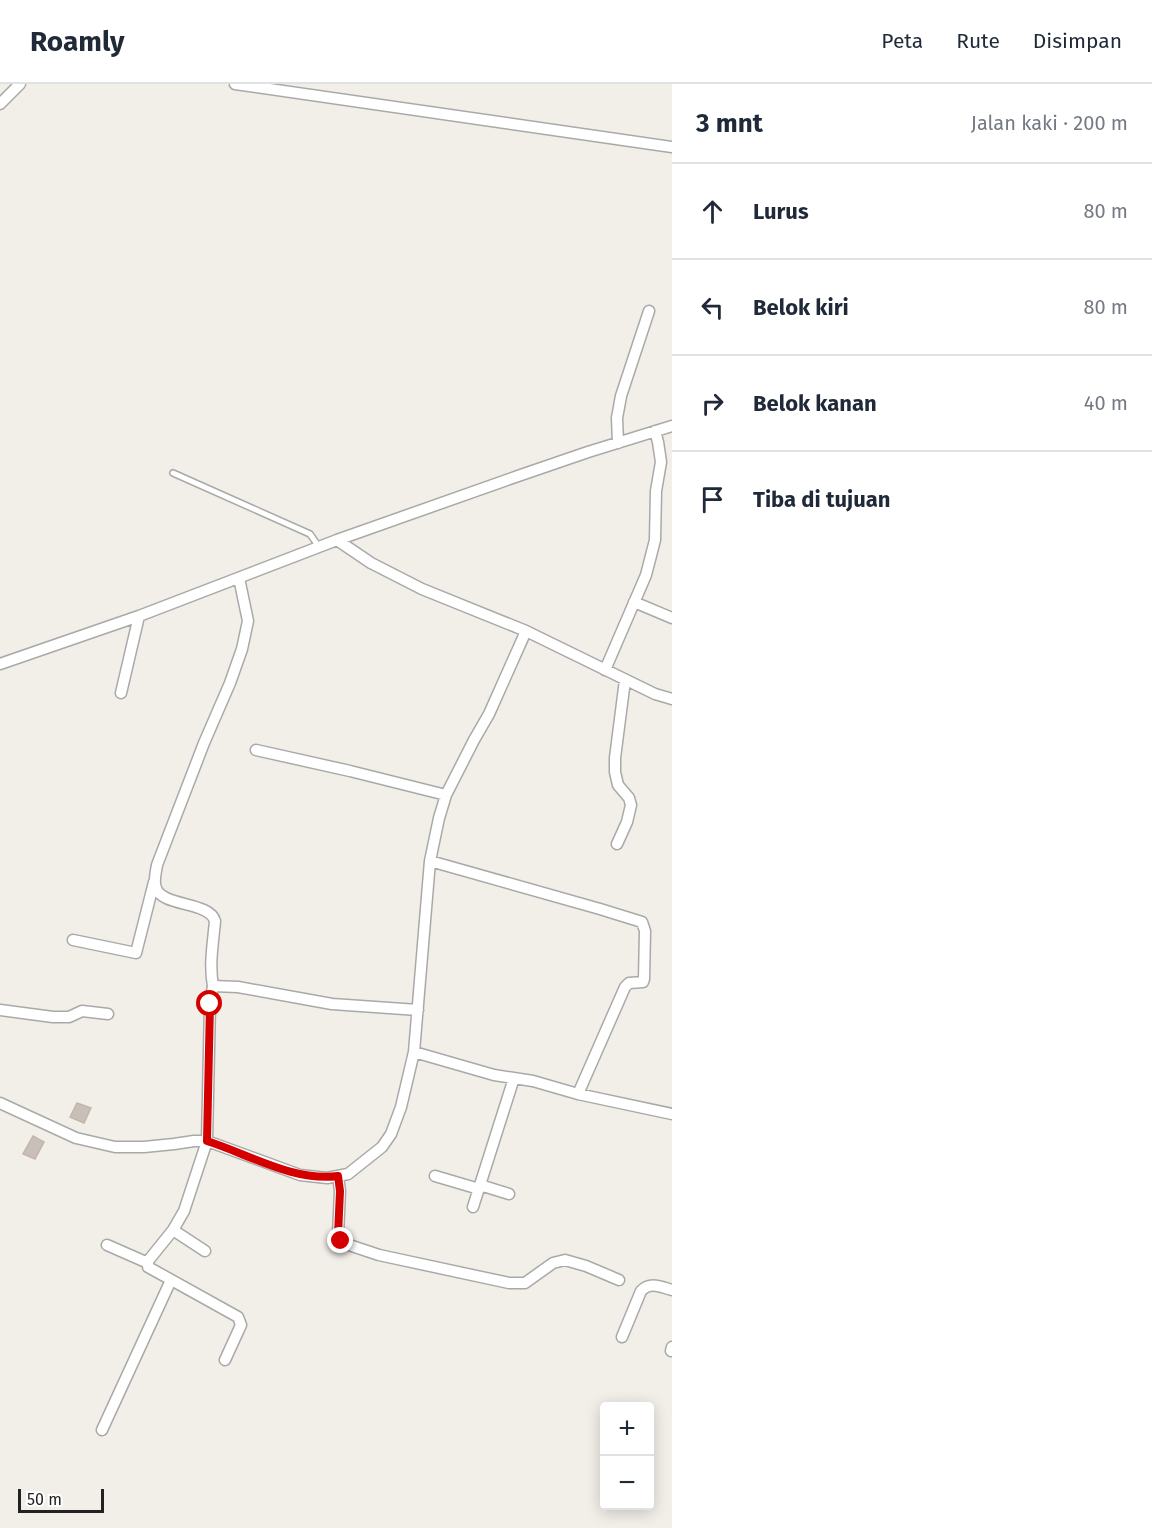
<!DOCTYPE html>
<html lang="id">
<meta charset="utf-8">
<style>
:root{--surface:#fff;--page:#f2f2f3;--text:#1f2937;--muted:#747a83;--line:#e0e1e3}
body{margin:0;font-family:"Fira Sans",sans-serif;background:var(--page);color:var(--text)}
.controls{position:absolute;right:18px;bottom:18px;display:grid;overflow:hidden;border-radius:6px;box-shadow:0 3px 15px #0003}
.controls button{width:54px;height:54px;display:grid;place-items:center;padding:0;border:0;border-bottom:2px solid var(--line);background:var(--surface);color:var(--text);font:30px sans-serif}
.scale{position:absolute;left:18px;bottom:15px;width:86px;box-sizing:border-box;padding-left:6px;border:3px solid #222;border-top:0;font-size:16px;line-height:21px;white-space:nowrap;color:#222;-webkit-text-stroke:4px #fff;paint-order:stroke}
.stop{position:absolute;width:18px;height:18px;margin:-14px;border:4px solid #d40000;border-radius:50%;background:#fff}
.stop.end{background:#d40000;border-color:#fff;box-shadow:0 2px 6px #0008}
.list{margin:0;padding:0;list-style:none}
h2{display:flex;justify-content:space-between;align-items:center;height:78px;margin:0;padding:0 24px;font-size:26px}
h2 small{font-size:20px;font-weight:400;color:var(--muted)}
.list li{display:grid;grid-template-columns:39px 1fr auto;gap:18px;align-items:center;box-sizing:border-box;height:96px;padding:0 24px;border-top:2px solid var(--line)}
.list b{display:block;font-size:22px;white-space:nowrap}
.list em{font-size:20px;font-style:normal;color:var(--muted)}
.icon{flex:none;width:33px;height:33px;fill:none;stroke:currentColor;stroke-width:2;stroke-linecap:round;stroke-linejoin:round}
.map{position:relative;flex:none;width:672px;height:1444px;overflow:hidden}
header{display:flex;align-items:center;gap:36px;box-sizing:border-box;height:84px;padding:0 30px;background:var(--surface);border-bottom:2px solid var(--line)}
header strong{font-size:28px}
nav{display:flex;gap:33px;margin-inline-start:auto;font-size:21px}
main{display:flex}
aside{flex:1;background:var(--surface)}
.map>svg:first-child{display:block}
</style>
<header>
<strong>Roamly</strong>
<nav><a>Peta</a><a>Rute</a><a>Disimpan</a></nav>
</header>
<main>
<div class="map">
<svg width="672" height="1444" viewBox="0 0 672 1444">
<rect width="100%" height="100%" fill="#f2efe9"/>
<path fill="#c7bfb8" stroke="#c4b6ab" stroke-width="1.5" d="M77 1019 91 1024 84 1039 70 1033Z
M33 1052 44 1058 35 1075 23 1070Z"/>
<g fill="none" stroke-linecap="round" stroke-linejoin="round">
<defs>
<path id="lane" d="M173 389 310 450 319 463"/>
<path id="street" d="M235 0 672 63
M0 20 20 0
M618 359 617 334 621 312 649 227
M337 456 371 479 422 505 526 547 655 610 672 615
M239 494 248 537 242 565 230 599 204 659 157 781C156 788 153 797 156 804 162 823 209 817 215 837 213 860 209 880 213 902L238 903 332 920 418 926
M634 518 672 534
M0 580 139 532 337 456 518 392 588 368 672 342
M605 586 646 491 655 456 656 407 661 378 658 358 655 347
M121 609 139 532
M256 666 350 687 446 711
M617 760 627 738 631 721 629 714 618 701 615 688V674L625 596
M430 777 600 825 642 838 645 847 644 895 643 898 629 899 625 903 578 1010
M73 856 136 869 154 798
M213 902 210 920 207 1057 184 1127 173 1146 148 1177V1183L238 1233 241 1241 225 1276
M0 926 53 933H69L82 927 108 930
M414 968 494 991 533 997 578 1010 672 1030
M0 1019 76 1054 115 1063H144L174 1060 194 1057H207L300 1091 327 1094 348 1090 382 1063 391 1050 401 1023 414 968 430 777 439 734 446 711 474 656 489 630 526 547
M338 1092 340 1107 338 1151 343 1159 379 1171 509 1199H525L553 1179 565 1176 586 1182 619 1196
M435 1092 479 1105
M480 1101 509 1110
M473 1123 514 994
M173 1146 205 1167
M107 1161 148 1179
M622 1253 641 1207C650 1197 661 1203 672 1206
M671 1267 672 1263
M102 1346 171 1196"/>
</defs>
<use href="#lane" stroke="#a9a9a9" stroke-width="8"/>
<use href="#street" stroke="#a9a9a9" stroke-width="13"/>
<use href="#lane" stroke="#fff" stroke-width="5"/>
<use href="#street" stroke="#fff" stroke-width="10"/>
</g>
<g fill="none" stroke-linecap="round" stroke-linejoin="round">
<path stroke="#d40000" stroke-width="8" d="M210 920 207 1057C248 1070 294 1098 338 1092L340 1107 338 1151 341 1157"/>
</g>
</svg>
<div class="controls">
<button>+</button>
<button>−</button>
</div>
<div class="scale">50 m</div>
<div class="stop" style="left:210px;top:920px"></div>
<div class="stop end" style="left:341px;top:1157px"></div>
</div>
<aside>
<h2>3 mnt<small>Jalan kaki · 200 m</small></h2>
<ul class="list">
<li><svg class="icon" aria-label="ahead" viewBox="0 0 24 24"><path d="M12 20V5M6 11l6-6 6 6"/></svg><div><b>Lurus</b></div><em>80 m</em></li>
<li><svg class="icon" aria-label="left" viewBox="0 0 24 24"><path d="M17 20v-9H6M10 6l-5 5 5 5"/></svg><div><b>Belok kiri</b></div><em>80 m</em></li>
<li><svg class="icon" aria-label="right" viewBox="0 0 24 24"><path d="M7 20v-9h11M14 6l5 5-5 5"/></svg><div><b>Belok kanan</b></div><em>40 m</em></li>
<li><svg class="icon" aria-label="arrive" viewBox="0 0 24 24"><path d="M6 21V4h12l-3 4 3 4H6"/></svg><div><b>Tiba di tujuan</b></div></li>
</ul>
</aside>
</main>
